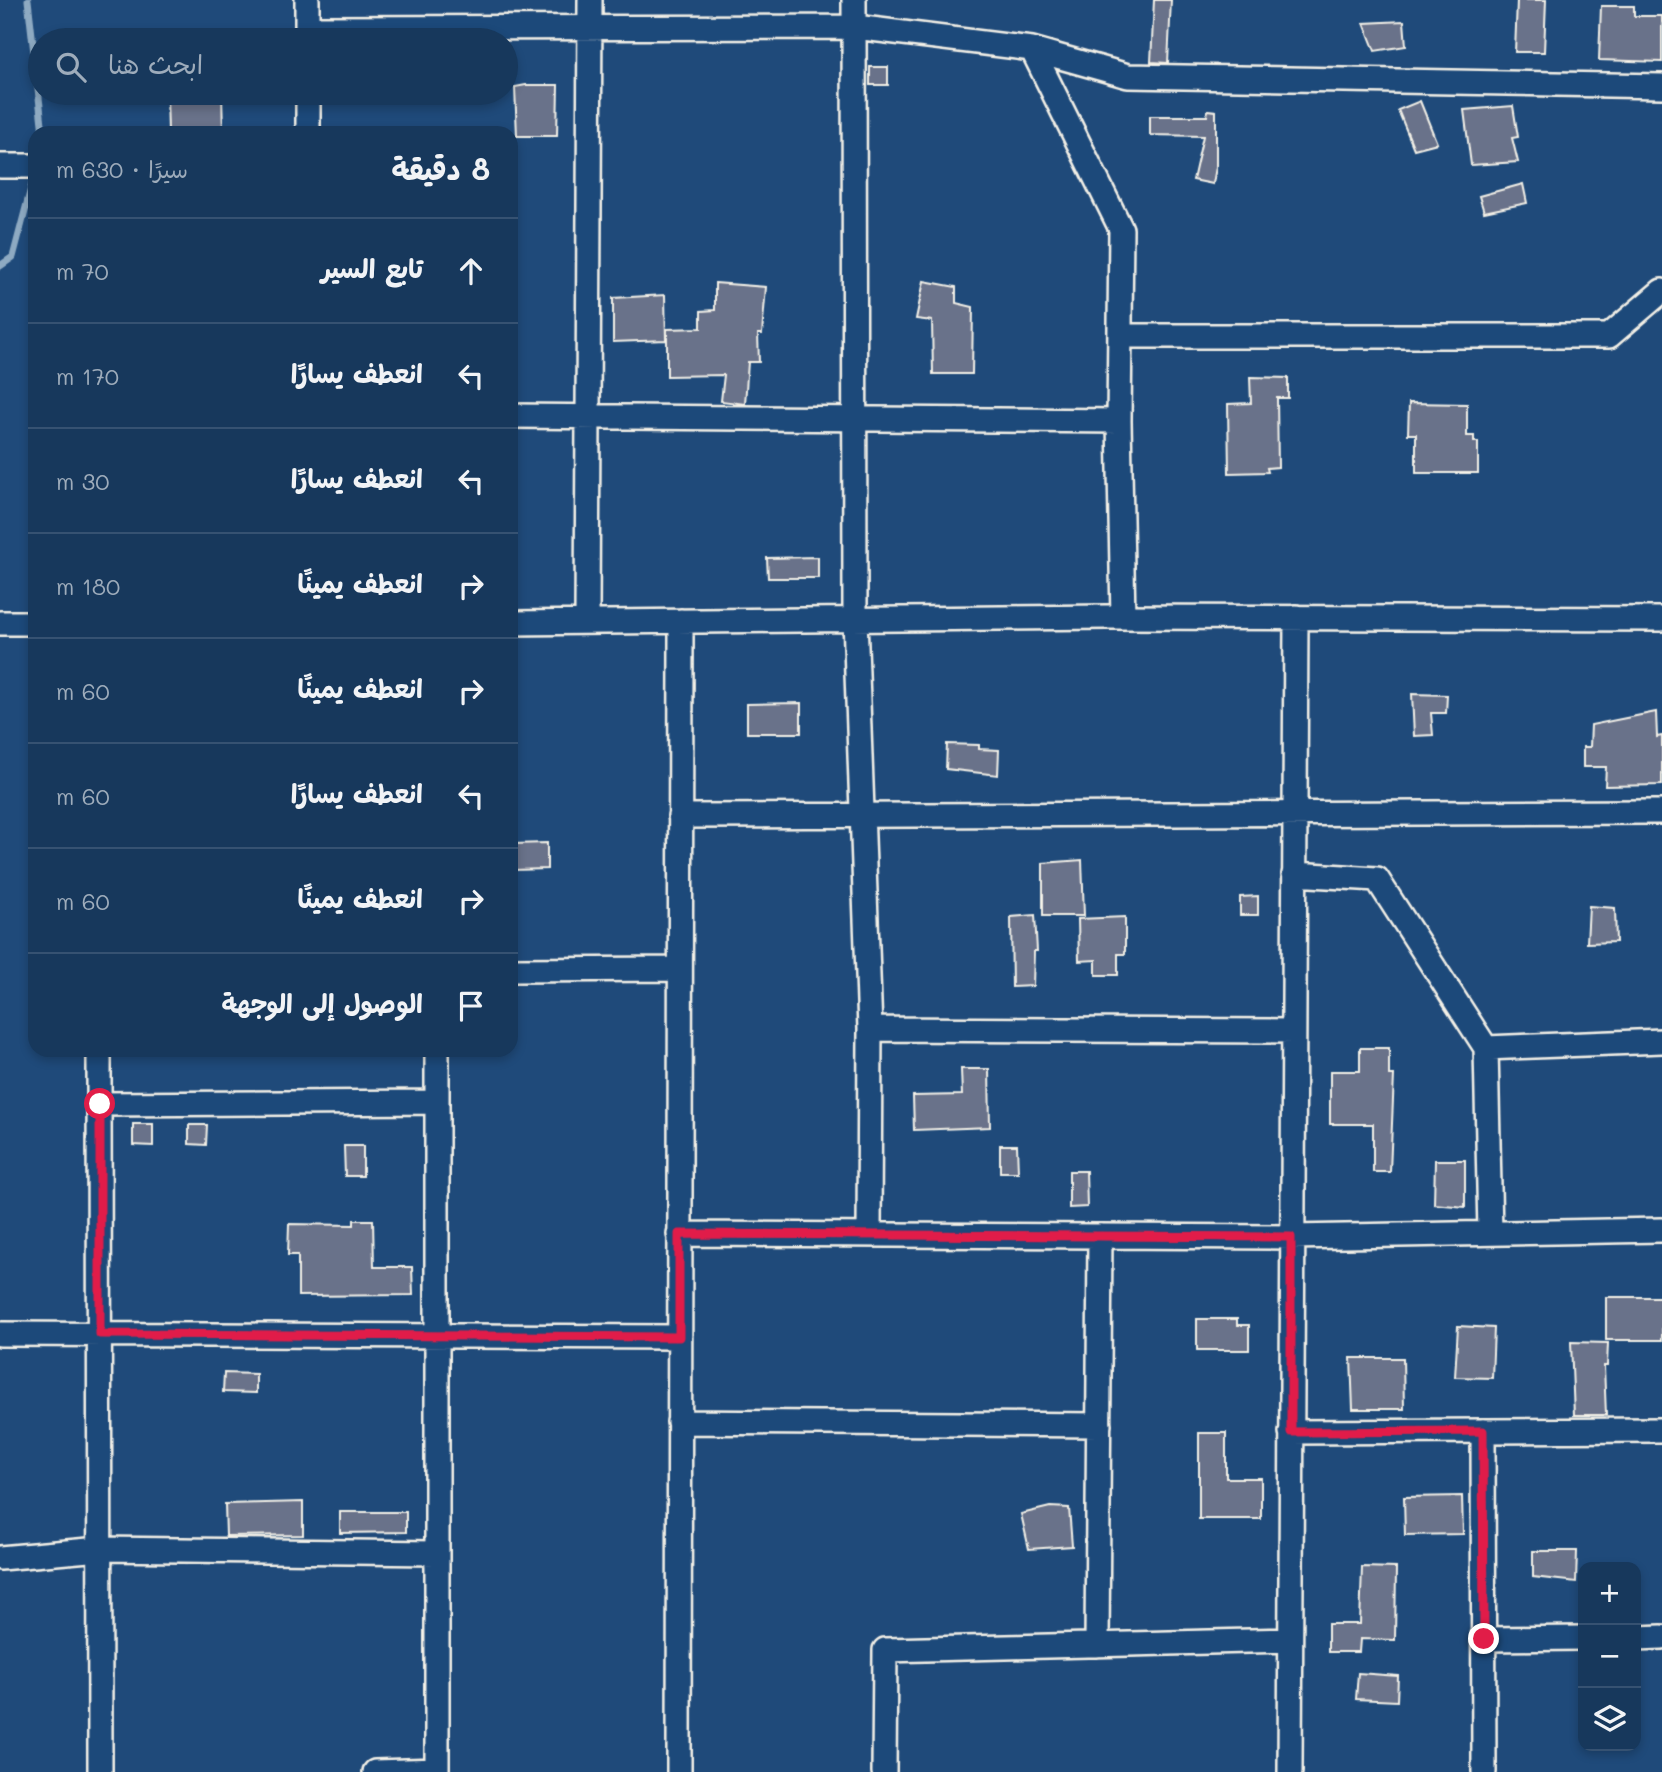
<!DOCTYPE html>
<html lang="ar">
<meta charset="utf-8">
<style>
:root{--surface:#17385c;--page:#244365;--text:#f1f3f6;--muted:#9eacbb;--line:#365272}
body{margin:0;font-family:Mali,"Playpen Sans Arabic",sans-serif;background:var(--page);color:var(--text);direction:rtl}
.controls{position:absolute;right:21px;bottom:21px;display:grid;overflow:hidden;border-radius:14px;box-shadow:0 4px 10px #0003}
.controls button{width:63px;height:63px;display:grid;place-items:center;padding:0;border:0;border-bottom:2px solid var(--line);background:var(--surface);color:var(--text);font:35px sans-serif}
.stop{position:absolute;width:21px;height:21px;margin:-16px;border:5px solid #e11d48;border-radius:50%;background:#fff}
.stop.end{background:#e11d48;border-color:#fff;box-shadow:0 2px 7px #0008}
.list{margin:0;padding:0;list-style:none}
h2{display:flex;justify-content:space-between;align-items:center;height:91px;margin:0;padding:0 28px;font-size:30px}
h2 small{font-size:23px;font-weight:400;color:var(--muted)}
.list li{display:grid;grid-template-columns:46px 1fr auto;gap:21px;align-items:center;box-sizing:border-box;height:105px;padding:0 28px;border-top:2px solid var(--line)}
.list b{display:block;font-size:26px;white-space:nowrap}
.list em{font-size:23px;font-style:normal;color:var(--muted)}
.icon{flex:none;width:38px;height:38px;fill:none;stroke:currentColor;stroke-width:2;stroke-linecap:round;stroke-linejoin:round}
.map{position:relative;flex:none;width:1662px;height:1772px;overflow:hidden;direction:ltr}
.search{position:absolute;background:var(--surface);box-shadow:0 4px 10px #0003;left:28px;top:28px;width:490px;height:77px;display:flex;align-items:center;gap:18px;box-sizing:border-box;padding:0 24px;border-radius:38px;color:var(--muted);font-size:26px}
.panel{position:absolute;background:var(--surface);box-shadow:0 4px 10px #0003;left:28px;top:126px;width:490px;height:931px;border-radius:21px;direction:rtl}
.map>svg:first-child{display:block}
</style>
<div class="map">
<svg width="1662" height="1772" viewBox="0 0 1662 1772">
<rect width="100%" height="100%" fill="#1f4a7a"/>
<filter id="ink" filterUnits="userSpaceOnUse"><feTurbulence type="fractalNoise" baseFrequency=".0143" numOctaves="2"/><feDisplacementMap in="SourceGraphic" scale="14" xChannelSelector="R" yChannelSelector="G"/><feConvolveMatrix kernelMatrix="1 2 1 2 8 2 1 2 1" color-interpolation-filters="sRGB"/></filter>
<g filter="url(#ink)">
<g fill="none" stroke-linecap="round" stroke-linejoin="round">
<path stroke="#8eaac2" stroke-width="7" d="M28 0 43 133
M0 266 13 257 35 173"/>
</g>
<path fill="#69728a" stroke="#f4f1e8" stroke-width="2" d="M1154 0H1171L1168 63 1151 62Z
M1517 0H1546L1544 52H1515Z
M1601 6H1634V16H1662V62L1599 60Z
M1404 21 1406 46 1375 51 1364 23Z
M870 67H888V85H870Z
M526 85H558L557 136H517L515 87Z
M222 93 223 133H168L167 94Z
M1420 101 1437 143 1414 149 1398 110Z
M1513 106 1518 137 1512 138 1518 162 1471 165 1464 110Z
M1208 110 1216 111V167L1213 184 1193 180 1203 136 1150 135V116H1207Z
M1523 184 1527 203 1484 212 1479 196Z
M924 281 956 287V303L973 307 972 374H933L932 321 916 319Z
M715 283 766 287 762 334H758L759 362H748L745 404 721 401 724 375 667 376V329L701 328V311L715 310Z
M665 295 666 340 613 342V298Z
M1250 377 1288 378V398H1277L1278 467 1267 468 1268 472 1229 473 1228 404 1251 403Z
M1409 403 1467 404V436H1474V442H1478V473H1416V434H1408Z
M818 557V578H768L767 558Z
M1412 694 1447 695 1446 713H1431L1433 735 1414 736Z
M801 703V733H747V704Z
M1656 712 1657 737 1662 736V785L1605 786 1606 767H1583V747H1590L1591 725Z
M947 744 979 745V749L999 750 998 775 946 769Z
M547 843V869L513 870V844Z
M1082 860 1084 916H1043V863Z
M1258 896V915H1240V897Z
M1589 906 1615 908 1616 942 1587 943Z
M1035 915 1037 951H1034L1033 986 1012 987 1011 917Z
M1125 917V954H1118V975H1096V960L1079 961 1078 919Z
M1360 1048H1389V1075H1394L1390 1172H1373V1124H1330V1071H1360Z
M961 1069H989L990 1127 914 1130 913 1096 962 1095Z
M133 1124H153V1146L133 1145Z
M189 1125H207L206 1145 189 1144Z
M1000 1145H1017L1018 1172H1000Z
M344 1146H363V1176H345Z
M1435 1160H1465V1207L1434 1204Z
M1069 1171H1086L1087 1207 1069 1208Z
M354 1220H373L374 1267H412L413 1295 298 1296V1255H288L289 1224 354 1225Z
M1606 1297H1662V1340H1606Z
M1197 1319H1237V1325H1249V1350H1197Z
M1458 1326 1494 1328 1492 1378 1455 1377Z
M1571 1342 1608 1343 1607 1366H1604L1606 1415H1574Z
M1351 1358H1403L1404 1409H1353Z
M224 1373 256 1374V1393L223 1392Z
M1199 1433H1226V1478H1261V1519H1199Z
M1462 1496 1463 1534 1405 1535 1404 1497Z
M303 1502V1535L226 1536 225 1504Z
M1050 1507 1069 1508 1072 1546 1029 1549 1021 1514Z
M340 1512H406V1532L340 1533Z
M1533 1551H1577L1576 1582 1533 1577Z
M1362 1567 1396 1568 1395 1640 1360 1639 1359 1652H1328V1624H1360Z
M1358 1673 1398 1676 1397 1701 1356 1699Z"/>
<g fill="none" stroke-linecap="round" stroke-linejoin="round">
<defs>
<path id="minor" d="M307 0V40
M854 0 855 619 870 1029 869 1234
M307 28 855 27 1032 49 1128 76 1662 86
M1032 49 1121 229 1119 421 1123 617
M308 93V133
M0 166H35
M1121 336H1609L1662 291
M511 416 1119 421
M587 622 590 0
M0 623H35
M511 623 1107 617 1662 619
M680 816 1662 812
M1294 874 1377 879 1486 1048 1490 1233
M511 970 680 969
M870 1029 1293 1031
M1486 1048 1662 1041
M99 1050 100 1772
M437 1050V1772
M99 1104 437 1102
M679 1234 1291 1237 1662 1230
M0 1334 679 1337
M679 1422 1099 1425
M1483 1431 1484 1772
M1291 1432 1662 1430
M0 1558 100 1549 435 1553
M1636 1638 1662 1637
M1484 1639 1583 1638
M1097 1645 1100 1236
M375 1772 437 1770
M679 1772 681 621
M884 1772 885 1650 1290 1640
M1290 1772 1296 617"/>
</defs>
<use href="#minor" stroke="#f4f1e8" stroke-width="28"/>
<use href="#minor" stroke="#1f4a7a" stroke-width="23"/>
</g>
</g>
<g fill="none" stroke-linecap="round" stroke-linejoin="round" filter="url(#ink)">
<path stroke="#e11d48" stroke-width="9" d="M100 1104V1334L679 1337V1234L1291 1237V1432L1483 1431 1484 1639"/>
</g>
</svg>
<div class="controls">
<button>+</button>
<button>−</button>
<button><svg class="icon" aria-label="layers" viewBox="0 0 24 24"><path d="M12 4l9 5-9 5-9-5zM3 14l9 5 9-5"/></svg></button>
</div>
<div class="stop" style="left:100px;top:1104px"></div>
<div class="stop end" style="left:1484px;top:1639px"></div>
<div class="search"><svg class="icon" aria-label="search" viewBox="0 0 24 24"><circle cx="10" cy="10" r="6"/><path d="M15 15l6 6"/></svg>ابحث هنا</div>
<section class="panel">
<h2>8 دقيقة<small>سيرًا · 630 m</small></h2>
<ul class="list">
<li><svg class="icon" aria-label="ahead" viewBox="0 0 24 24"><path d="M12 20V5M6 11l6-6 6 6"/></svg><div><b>تابع السير</b></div><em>70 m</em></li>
<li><svg class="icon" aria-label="left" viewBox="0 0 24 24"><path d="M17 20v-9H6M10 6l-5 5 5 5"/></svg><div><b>انعطف يسارًا</b></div><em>170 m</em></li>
<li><svg class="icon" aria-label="left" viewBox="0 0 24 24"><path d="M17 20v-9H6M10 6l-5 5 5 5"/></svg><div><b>انعطف يسارًا</b></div><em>30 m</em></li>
<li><svg class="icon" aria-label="right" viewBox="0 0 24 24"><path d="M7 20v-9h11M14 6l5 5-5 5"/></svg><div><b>انعطف يمينًا</b></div><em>180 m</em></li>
<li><svg class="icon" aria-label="right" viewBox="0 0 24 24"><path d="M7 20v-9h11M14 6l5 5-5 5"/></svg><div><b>انعطف يمينًا</b></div><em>60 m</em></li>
<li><svg class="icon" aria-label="left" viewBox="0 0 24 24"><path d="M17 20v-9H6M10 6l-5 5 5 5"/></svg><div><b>انعطف يسارًا</b></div><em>60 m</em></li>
<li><svg class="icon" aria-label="right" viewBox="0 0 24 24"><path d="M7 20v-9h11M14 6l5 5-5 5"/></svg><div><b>انعطف يمينًا</b></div><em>60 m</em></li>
<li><svg class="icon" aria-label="arrive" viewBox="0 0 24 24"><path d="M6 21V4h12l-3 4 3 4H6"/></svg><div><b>الوصول إلى الوجهة</b></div></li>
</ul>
</section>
</div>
